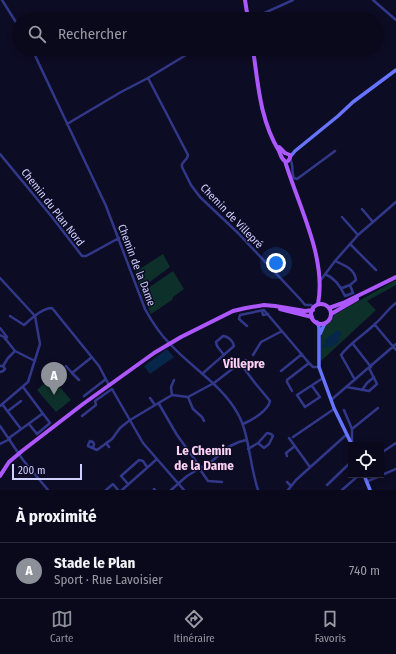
<!DOCTYPE html>
<html lang="fr">
<meta charset="utf-8">
<style>
:root{--surface:#0a091c;--page:#181729;--text:#f1f3f6;--muted:#999aa3;--line:#2a2a3b;--accent:#8c9099}
body{margin:0;font-family:"Fira Sans Condensed",sans-serif;background:var(--page);color:var(--text)}
.controls{position:absolute;right:12px;bottom:12px;display:grid;overflow:hidden;border-radius:0px;box-shadow:0 2px 6px #0003}
.controls button{width:36px;height:36px;display:grid;place-items:center;padding:0;border:0;border-bottom:1px solid var(--line);background:var(--surface);color:var(--text);font:20px sans-serif}
.scale{position:absolute;left:12px;bottom:10px;width:70px;box-sizing:border-box;padding-left:4px;border:2px solid #d0d0ff;border-top:0;font-size:11px;line-height:14px;white-space:nowrap;color:#d0d0ff;-webkit-text-stroke:3px #0d0c25;paint-order:stroke}
.you{position:absolute;left:276px;top:263px;width:14px;height:14px;margin:-10px;border:3px solid #fff;border-radius:50%;background:#1a73e8;box-shadow:0 0 0 6px #1a73e833}
.badge{display:grid;place-items:center;width:26px;height:26px;border-radius:50%;background:var(--accent);color:#fff;font-size:13px;font-weight:700}
.pin{position:absolute;translate:-50% -33px;filter:drop-shadow(0 1px 2px #0008)}
.pin::after{content:'';position:absolute;top:21px;width:14px;height:12px;background:inherit;clip-path:polygon(0 0,100% 0,50% 100%)}
.list{margin:0;padding:0;list-style:none}
h2{display:flex;justify-content:space-between;align-items:center;height:52px;margin:0;padding:0 16px;font-size:17px}
h2 small{font-size:13px;font-weight:400;color:var(--muted)}
.list li{display:grid;grid-template-columns:26px 1fr auto;gap:12px;align-items:center;box-sizing:border-box;height:56px;padding:0 16px;border-top:1px solid var(--line)}
.list b{display:block;font-size:15px;white-space:nowrap}
.list p{margin:0;font-size:13px;white-space:nowrap;color:var(--muted)}
.list em{font-size:13px;font-style:normal;color:var(--muted)}
.icon{flex:none;width:22px;height:22px;fill:none;stroke:currentColor;stroke-width:2;stroke-linecap:round;stroke-linejoin:round}
.map{position:relative;flex:none;width:396px;height:490px;overflow:hidden}
.search{position:absolute;background:var(--surface);box-shadow:0 2px 6px #0003;left:12px;right:12px;top:12px;height:44px;display:flex;align-items:center;gap:10px;box-sizing:border-box;padding:0 14px;border-radius:22px;color:var(--muted);font-size:15px}
.sheet{height:108px;background:var(--surface)}
nav{display:flex;justify-content:space-around;align-items:center;box-sizing:border-box;height:56px;border-top:1px solid var(--line);background:var(--surface);font-size:11px;color:var(--muted)}
nav a{display:grid;justify-items:center;gap:2px}
nav .on{color:var(--accent)}
.map>svg:first-child{display:block}
</style>
<div class="map">
<svg width="396" height="490" viewBox="0 0 396 490">
<rect width="100%" height="100%" fill="#0d0c25"/>
<path fill="#0e302b" d="M163 254 170 267 140 289 135 272Z
M173 271 184 289 173 297 172 300 151 314 141 293Z
M396 280V285L367 301 376 310 321 361C321 351 319 337 324 328 327 323 331 320 334 315Z
M51 377 71 400 56 412 37 390Z"/>
<path fill="#06264a" d="M338 330 342 334 338 337 340 340 332 347 330 346 325 349 322 345 325 344 324 340Z
M167 349 174 357 150 374 144 366Z"/>
<g fill="none" stroke-linecap="round" stroke-linejoin="round">
<path stroke="#323889" stroke-width="2.5" d="M2 0 19 27
M373 0 396 20
M251 19 293 0
M32 49 106 206 145 309C152 322 160 334 170 344 192 368 222 385 238 414 249 433 250 467 258 490
M148 78 188 155 187 158 182 164V167L191 185 200 197 238 233 301 300 305 305H311L314 307
M67 124 121 92 148 78 196 49
M0 154 52 217 82 256H86L119 238
M290 159C294 164 291 172 294 178L297 179 335 151
M362 209 373 222
M342 217 358 235
M350 244 376 270
M335 261C344 265 355 269 356 280L350 285
M325 274C335 278 341 287 345 296L353 293 350 285 342 288
M0 278 35 316 40 344 28 382 0 406
M320 281 335 261 358 235 396 202
M262 311 263 315 268 314
M10 316 24 325C31 319 42 308 52 308L99 366 109 385
M375 325 396 350
M247 326 239 319 240 315 264 310 309 363 313 367H319
M0 328 7 337 5 339
M0 335 4 337 15 351 35 361
M353 344 371 367
M253 355 261 342 282 331
M240 363 246 360
M0 366H3L5 369 3 371 0 372
M3 366 8 358 15 351
M66 366 72 373 92 357
M281 371 302 354
M72 373 79 380
M202 374C213 364 224 355 234 346 233 341 228 336 223 336L216 342 217 346 224 355
M355 380 341 355C350 343 365 334 376 323 383 317 388 309 396 303
M312 386 320 397 305 407 297 395 323 378
M23 387 50 423 37 434 29 424
M347 387 369 391 377 384 369 368
M362 390 367 383 374 377
M292 391 287 382V380L309 363
M172 395 171 387 174 380
M84 396 106 379
M188 397 193 409 202 417 204 421
M150 398 155 405
M331 400 396 344
M2 404 21 429
M159 404 177 435 201 468
M344 410 352 429V444
M8 411 21 401
M82 416 96 405 95 401 112 389 143 443 184 490
M0 426 23 460 48 490
M352 429 378 408
M293 437 334 409
M9 438 42 414
M289 438 310 467
M106 443 109 447
M0 444 10 439
M93 448 94 444 93 442 90 441 88 445V446L97 450 112 439 120 428 130 420 172 395 188 397 214 383 240 363 255 383 270 401C268 411 252 420 243 424
M248 449 258 443 264 448 269 444 273 436 271 434 267 433 258 443
M381 453 396 443
M287 456 286 453 295 446
M199 468 208 481 222 482
M287 482 291 486
M366 482 396 469
M128 484 121 476 139 460 143 461 147 467
M327 485 351 462
M154 489 155 490
M106 490 113 484 118 490
M122 490 157 459
M171 490 187 476 212 461 230 446 239 442 246 440
M288 490 296 480 346 435
M342 490 359 475"/>
<path stroke="#6774ff" stroke-width="3.5" d="M290 157 295 151 338 116 353 102 396 70
M317 322 319 327V367L334 408 352 445
M320 334 325 323
M364 475 370 490"/>
<path stroke="#ad57ff" stroke-width="4" d="M245 0 248 19
M253 49C258 84 260 120 279 151 281 155 281 159 285 161 298 205 327 258 318 304
M279 147 285 153
M285 153 290 155V158L288 161
M311 314a10 10 0 1 1 20 0a10 10 0 1 1-20 0Z
M329 308 343 303 396 277
M280 309 312 317
M331 314 357 299
M0 476 9 462 22 451 83 404 154 353 181 337 233 311 246 308 264 305 275 306 305 311 313 310"/>
</g>
<g text-anchor="middle" stroke-width="3" stroke-linejoin="round" paint-order="stroke">
<g font-size="11" fill="#d0d0ff" stroke="#0d0c25">
<text transform="translate(53 207) rotate(52)" y="4">Chemin du Plan Nord</text>
<text transform="translate(232 216) rotate(46)" y="4">Chemin de Villepré</text>
<text transform="translate(137 265) rotate(69)" y="4">Chemin de la Dame</text>
</g>
<g font-size="13" font-weight="bold" fill="#ffd2f4" stroke="#0d0c25">
<text x="244" y="368">Villepre</text>
<text x="204" y="455">Le Chemin<tspan x="204" dy="15">de la Dame</tspan></text>
</g>
</g>
</svg>
<div class="controls">
<button><svg class="icon" aria-label="locate" viewBox="0 0 24 24"><circle cx="12" cy="12" r="6"/><path d="M12 2v4M12 18v4M2 12h4M18 12h4"/></svg></button>
</div>
<div class="scale">200 m</div>
<div class="you"></div>
<div class="pin badge" style="left:54px;top:395px">A</div>
<div class="search"><svg class="icon" aria-label="search" viewBox="0 0 24 24"><circle cx="10" cy="10" r="6"/><path d="M15 15l6 6"/></svg>Rechercher</div>
</div>
<section class="sheet">
<h2>À proximité<small></small></h2>
<ul class="list">
<li><span class="badge">A</span><div><b>Stade le Plan</b><p>Sport · Rue Lavoisier</p></div><em>740 m</em></li>
</ul>
</section>
<nav>
<a class="on"><svg class="icon" aria-label="map" viewBox="0 0 24 24"><path d="M3 6l6-2 6 2 6-2v14l-6 2-6-2-6 2zM9 4v14M15 6v14"/></svg>Carte</a>
<a><svg class="icon" aria-label="directions" viewBox="0 0 24 24"><path d="M12 3l9 9-9 9-9-9zM9 14v-3h6M13 9l2 2-2 2"/></svg>Itinéraire</a>
<a><svg class="icon" aria-label="saved" viewBox="0 0 24 24"><path d="M7 4h10v16l-5-4-5 4z"/></svg>Favoris</a>
</nav>
